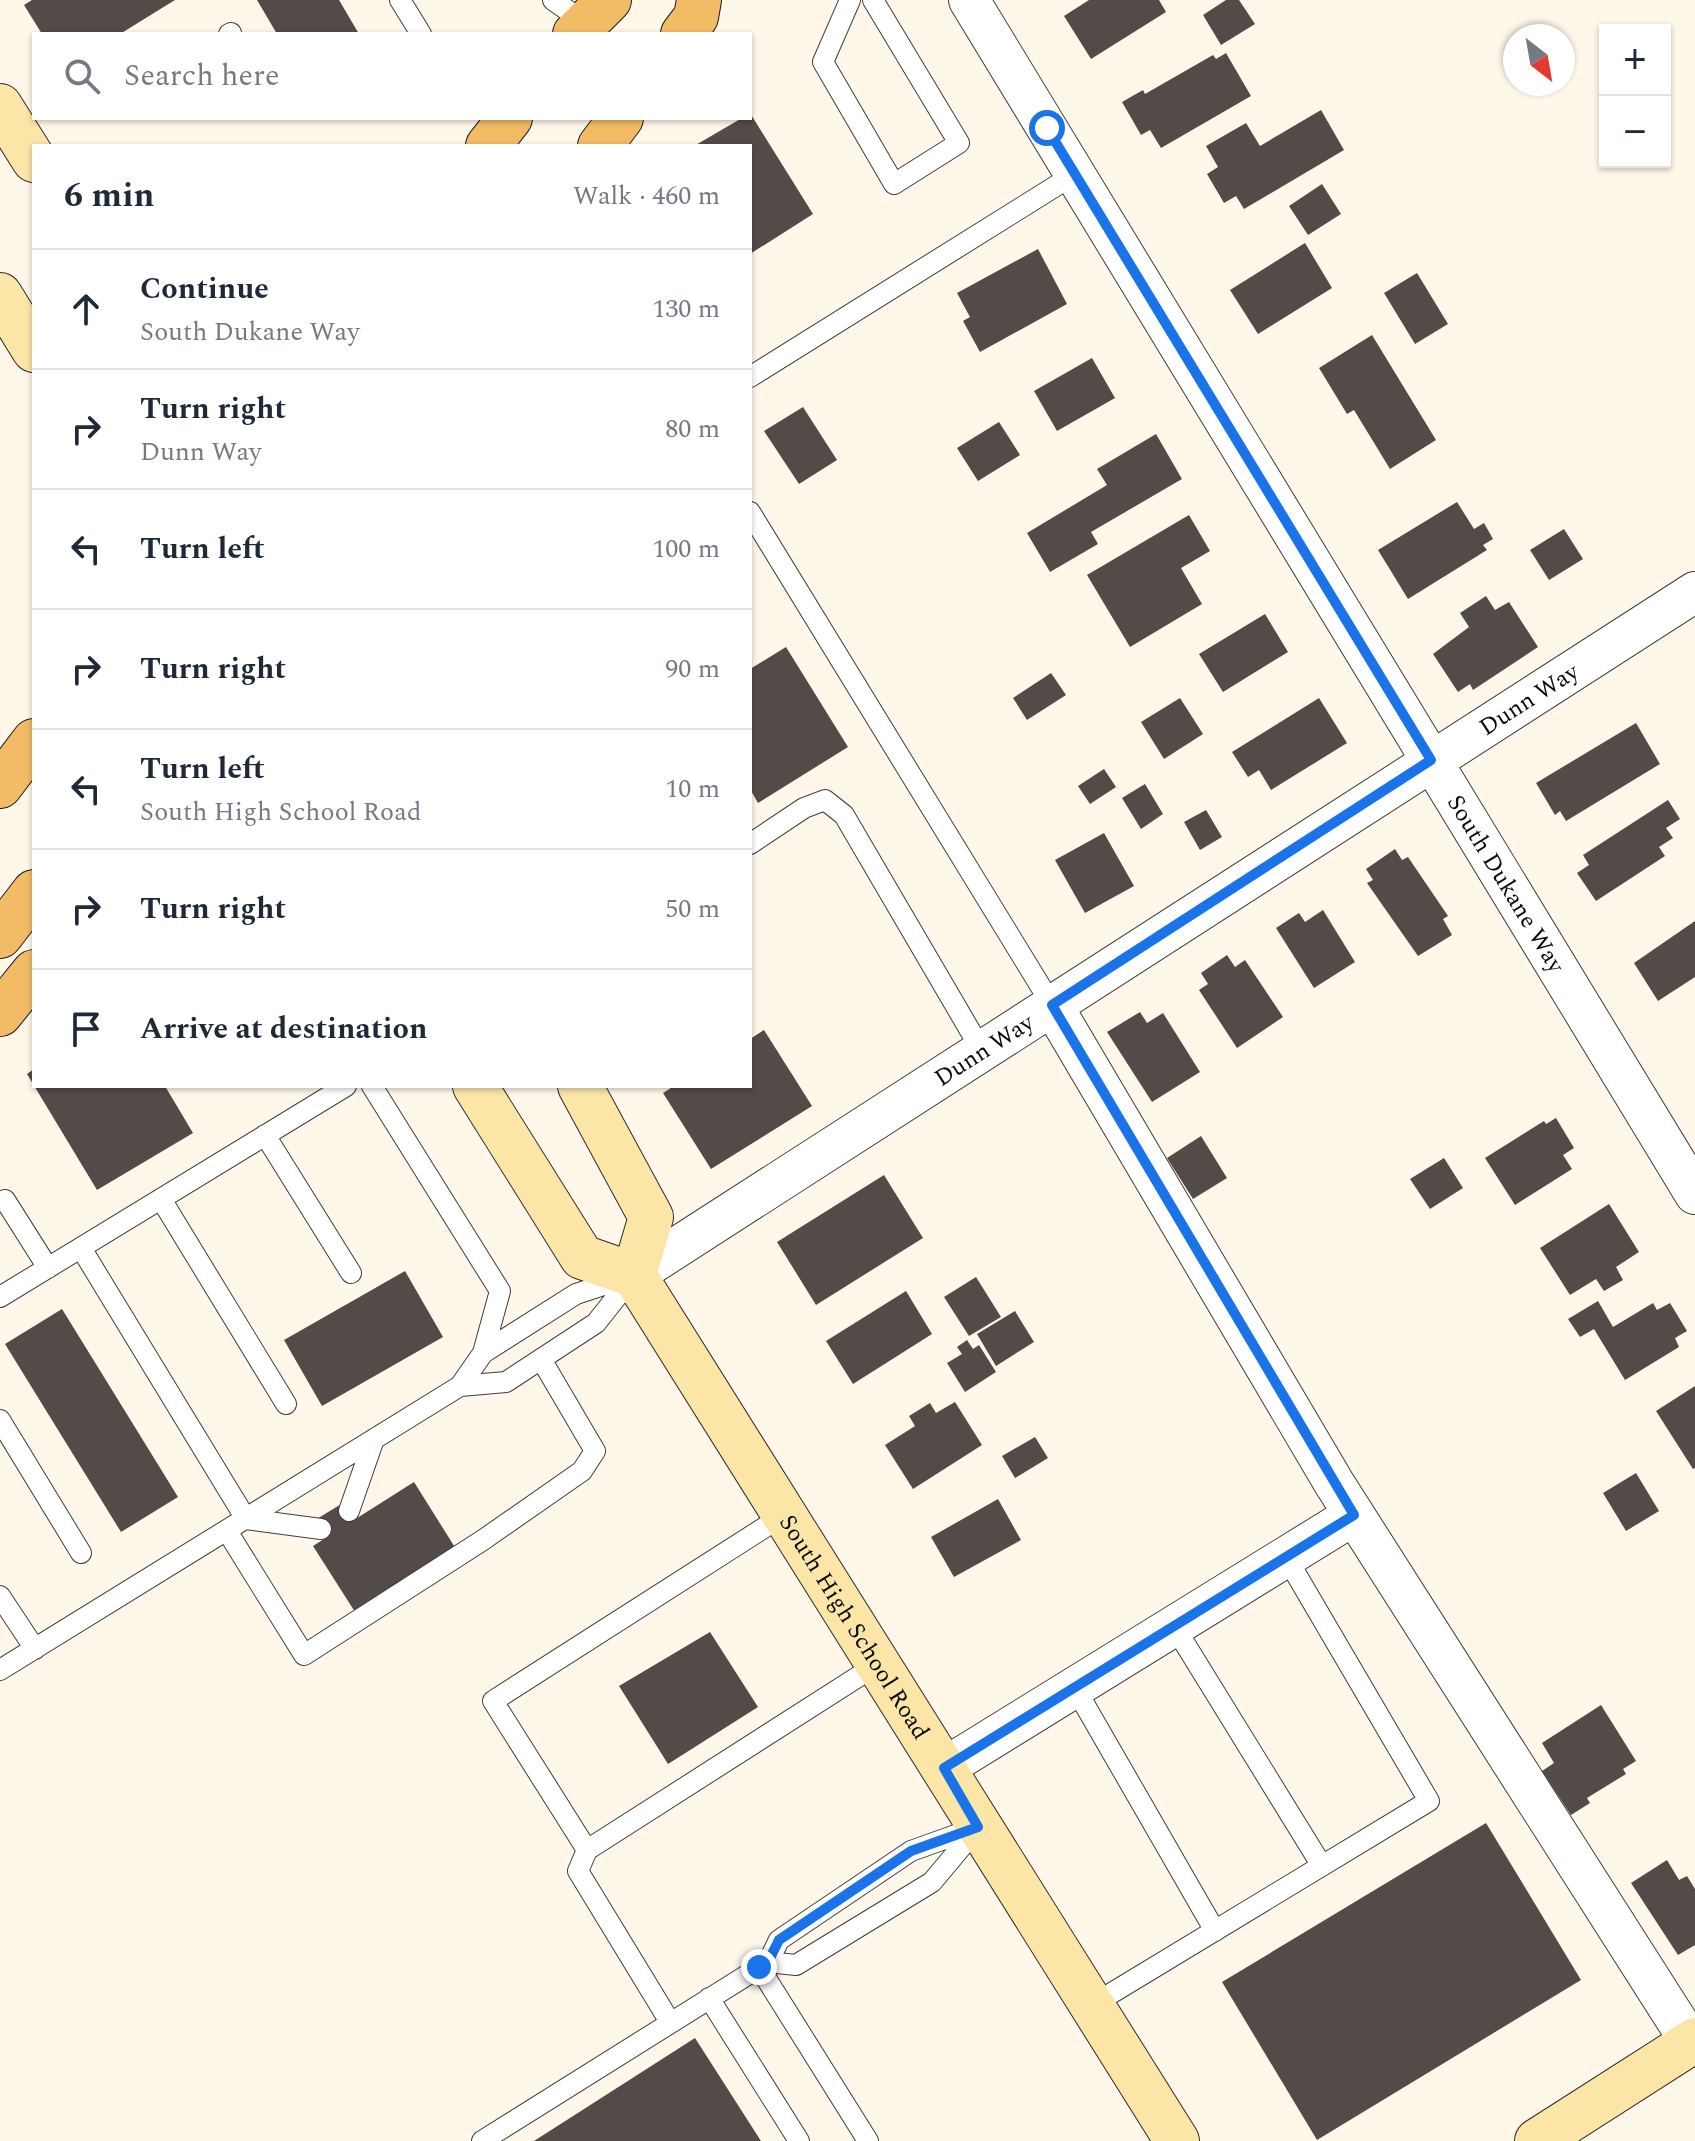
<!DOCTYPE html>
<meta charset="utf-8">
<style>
:root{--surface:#fff;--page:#f6f6f7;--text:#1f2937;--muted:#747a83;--line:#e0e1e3}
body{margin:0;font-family:Spectral,serif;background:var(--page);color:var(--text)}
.controls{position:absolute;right:24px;top:24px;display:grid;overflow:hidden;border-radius:0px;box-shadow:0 2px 6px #0004}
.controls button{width:72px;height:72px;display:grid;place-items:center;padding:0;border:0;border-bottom:2px solid var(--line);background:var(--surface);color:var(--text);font:40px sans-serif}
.compass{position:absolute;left:1503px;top:24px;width:72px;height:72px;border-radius:50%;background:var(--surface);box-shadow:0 2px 6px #0004;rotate:149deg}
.stop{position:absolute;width:24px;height:24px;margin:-18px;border:6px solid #1a73e8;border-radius:50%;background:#fff}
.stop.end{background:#1a73e8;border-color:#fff;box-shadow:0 2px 8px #0008}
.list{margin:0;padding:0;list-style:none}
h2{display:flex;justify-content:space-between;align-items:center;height:104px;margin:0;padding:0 32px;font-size:34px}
h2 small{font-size:26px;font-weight:400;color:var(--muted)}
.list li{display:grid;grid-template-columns:52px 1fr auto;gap:24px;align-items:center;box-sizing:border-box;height:120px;padding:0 32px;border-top:2px solid var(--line)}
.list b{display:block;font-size:30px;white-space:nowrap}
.list p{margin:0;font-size:26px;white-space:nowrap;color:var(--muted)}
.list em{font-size:26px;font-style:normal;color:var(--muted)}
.icon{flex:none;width:44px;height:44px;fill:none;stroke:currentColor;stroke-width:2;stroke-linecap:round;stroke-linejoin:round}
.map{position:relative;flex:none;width:1695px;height:2141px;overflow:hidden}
.search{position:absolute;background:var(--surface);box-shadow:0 2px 6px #0004;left:32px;top:32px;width:720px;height:88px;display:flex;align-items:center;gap:20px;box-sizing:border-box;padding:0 28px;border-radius:0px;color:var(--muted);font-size:30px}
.panel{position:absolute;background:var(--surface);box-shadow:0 2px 6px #0004;left:32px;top:144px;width:720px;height:944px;border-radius:0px}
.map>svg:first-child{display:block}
</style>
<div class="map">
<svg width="1695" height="2141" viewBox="0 0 1695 2141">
<rect width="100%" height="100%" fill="#fef7ea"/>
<path fill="#534b48" d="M32 0H175L120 34H42L24 5Z
M257 0H339L359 34H277Z
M1089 0H1159L1166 12 1091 59 1064 16Z
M1226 0H1239L1255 24 1221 45 1203 15Z
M1226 53 1251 96 1161 148 1150 130 1141 135 1122 102 1143 90 1145 94 1213 55 1216 59Z
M1321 110 1344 150 1244 209 1236 196 1224 203 1207 174 1218 167 1206 146 1246 123 1260 146Z
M750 113 813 214 750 254V146H694L742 118H750Z
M1322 184 1341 214 1308 235 1289 206Z
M1305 243 1332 288 1258 334 1230 290Z
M1038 249 1067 304 980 352 963 321 970 317 957 293Z
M1417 273 1448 324 1415 344 1384 293Z
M1372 335 1436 440 1390 469 1354 410 1347 414 1319 368Z
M1092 358 1115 398 1057 431 1034 391Z
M803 407 837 460 799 484 764 431Z
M999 422 1020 455 978 481 957 448Z
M1156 434 1182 479 1091 532 1098 544 1050 572 1027 533 1107 485 1097 469Z
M1457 502 1474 529 1484 523 1493 539 1483 545 1487 550 1408 599 1378 550Z
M1189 515 1210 551 1181 568 1202 604 1130 647 1087 575Z
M1564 529 1583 559 1549 580 1530 550Z
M1486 596 1495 610 1509 602 1538 647 1473 690 1470 684 1458 692 1433 654 1469 627 1460 613Z
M1265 614 1288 652 1223 692 1199 654Z
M786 647 848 747 758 803 750 789V669Z
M1051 673 1066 695 1027 720 1013 698Z
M1180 698 1203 734 1164 759 1141 722Z
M1319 698 1347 743 1271 790 1259 770 1248 777 1232 752Z
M1636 723 1660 764 1566 821 1560 811 1555 815 1536 783Z
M1104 769 1116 787 1090 804 1078 786Z
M1145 784 1163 814 1141 829 1122 798Z
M1668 800 1680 819 1666 828 1673 838 1659 847 1665 856 1596 901 1577 873 1589 865 1583 855Z
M1206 810 1222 837 1200 850 1184 822Z
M1104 833 1134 886 1085 913 1055 860Z
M1395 849 1402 860 1408 857 1448 916 1443 919 1452 935 1418 956 1367 883 1373 880 1366 869Z
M1323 910 1355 962 1314 988 1276 928 1299 913 1305 922Z
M1695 921V977L1658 1001 1634 963Z
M1227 955 1235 967 1245 960 1283 1017 1237 1048 1199 990 1208 984 1201 973Z
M1140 1012 1147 1023 1163 1013 1200 1072 1152 1102 1107 1032Z
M764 1030 812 1106 711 1169 663 1093 674 1086H750V1039Z
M34 1069V1086H165L193 1133 97 1190 27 1074Z
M1556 1118 1574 1148 1563 1155 1572 1169 1515 1205 1485 1158 1544 1121 1546 1124Z
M1201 1136 1227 1178 1193 1199 1167 1158Z
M1444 1158 1463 1188 1430 1209 1410 1179Z
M884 1175 923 1238 816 1305 777 1242Z
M1609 1204 1639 1252 1616 1267 1623 1280 1604 1291 1596 1279 1570 1295 1540 1248Z
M405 1271 443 1337 322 1406 284 1340Z
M976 1277 1001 1317 969 1336 944 1297Z
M906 1291 932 1334 853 1384 826 1341Z
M1598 1301 1613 1327 1653 1303 1657 1310 1670 1303 1687 1331 1675 1338 1679 1347 1625 1380 1594 1329 1580 1337 1568 1319Z
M62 1309 178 1497 121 1532 5 1344Z
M1015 1311 1034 1342 996 1366 977 1334Z
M967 1340 973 1349 979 1345 996 1372 965 1392 947 1363 962 1354 957 1347Z
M1695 1386V1468L1693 1469 1656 1411Z
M955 1402 982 1445 913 1489 885 1445 915 1426 909 1416 930 1403 936 1413Z
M1035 1437 1048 1458 1015 1478 1002 1456Z
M1636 1473 1659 1511 1626 1531 1603 1493Z
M414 1482 456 1549 355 1612 313 1546 327 1537 315 1520 343 1503 354 1520Z
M998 1499 1021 1540 954 1577 931 1537Z
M710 1632 758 1707 668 1764 619 1686Z
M1601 1705 1636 1761 1623 1769 1626 1774 1587 1798 1590 1803 1571 1815 1542 1771 1554 1763 1542 1743Z
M1486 1823 1581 1980 1317 2140 1222 1982Z
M1667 1860 1679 1880 1687 1876 1695 1889V1945L1678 1955 1631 1883Z
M695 2038 761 2141H534Z"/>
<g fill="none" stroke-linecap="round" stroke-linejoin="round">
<defs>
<path id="lane" d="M400 0 421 34
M553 0 584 22
M850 0 823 62 894 184 959 143 873 0
M229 34 231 33
M750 377 1075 174
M750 512 1052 1005
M750 844 804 808 825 800 844 815 982 1051
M372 1086 500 1291 483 1353
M265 1135 351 1273
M161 1199 286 1404
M5 1200 48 1268
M81 1248 246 1519 321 1529
M634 1275 596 1323 506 1382 460 1386 483 1353 576 1294Z
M0 1297 346 1086
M0 1420 81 1553
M349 1511 374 1439
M784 1515 493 1701 587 1850 878 1664
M227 1531 304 1655 483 1540 582 1471 595 1451 541 1359
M0 1596 35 1649
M1174 1626 1322 1866
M0 1670 460 1386
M1075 1688 1215 1931
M978 1827 932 1882 796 1965 768 1962 779 1940 911 1851Z
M587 1850 578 1871 670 2022
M759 1967 868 2141
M709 1998 799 2141
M1092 2005 1429 1801 1286 1557
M482 2141 768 1962"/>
<g id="street">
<path id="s1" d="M969 0 1695 1194"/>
<path d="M1052 1005 1334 1483 1691 2043"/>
<path id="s2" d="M634 1275 1695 592"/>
<path d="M944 1768 1354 1515"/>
</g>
<g id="secondary">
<path d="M0 106 34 160"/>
<path d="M0 295 34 350"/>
<path id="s3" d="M475 1086 582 1257 634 1275 1177 2141"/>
<path d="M580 1086 651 1217 634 1275"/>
<path d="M1537 2141 1695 2040"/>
</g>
<path id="primary" d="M575 34 609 0
M683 34 696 17 699 0
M488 146 510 118
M600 146 621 118
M0 786 34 741
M0 936 34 892
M0 1014 34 972"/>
</defs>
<use href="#lane" stroke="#3e3e3e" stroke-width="22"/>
<use href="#street" stroke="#3e3e3e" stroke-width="42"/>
<use href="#secondary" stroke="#2d2d2d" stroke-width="46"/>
<use href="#primary" stroke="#1c1c1c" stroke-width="46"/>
<use href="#lane" stroke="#fff" stroke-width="20"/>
<use href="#street" stroke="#fff" stroke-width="40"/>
<use href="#secondary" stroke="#fbe6a8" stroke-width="44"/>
<use href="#primary" stroke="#f2bc66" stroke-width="44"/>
</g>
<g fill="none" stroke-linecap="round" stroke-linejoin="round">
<path stroke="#1a73e8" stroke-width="10" d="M759 1967 768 1962 779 1940 911 1851 978 1827 944 1768 1354 1515 1052 1005 1431 760 1047 128"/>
</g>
<g text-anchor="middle" stroke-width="8" stroke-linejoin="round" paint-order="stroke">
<g font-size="24" fill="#0b0b0b" stroke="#fff">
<text dy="8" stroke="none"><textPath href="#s2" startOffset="1064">Dunn Way</textPath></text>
<text dy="8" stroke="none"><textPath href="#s1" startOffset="1034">South Dukane Way</textPath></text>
<text dy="8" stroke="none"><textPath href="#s2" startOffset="416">Dunn Way</textPath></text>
<text dy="8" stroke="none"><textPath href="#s3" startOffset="672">South High School Road</textPath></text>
</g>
</g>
</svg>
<div class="controls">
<button>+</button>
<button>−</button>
</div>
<svg class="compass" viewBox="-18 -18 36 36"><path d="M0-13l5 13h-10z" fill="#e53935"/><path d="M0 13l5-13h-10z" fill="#747a83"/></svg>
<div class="stop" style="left:1047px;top:128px"></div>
<div class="stop end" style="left:759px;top:1967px"></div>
<div class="search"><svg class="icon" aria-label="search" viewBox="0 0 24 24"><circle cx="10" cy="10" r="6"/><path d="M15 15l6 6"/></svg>Search here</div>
<section class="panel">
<h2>6 min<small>Walk · 460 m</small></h2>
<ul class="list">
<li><svg class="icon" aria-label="ahead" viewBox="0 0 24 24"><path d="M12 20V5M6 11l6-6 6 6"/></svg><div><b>Continue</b><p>South Dukane Way</p></div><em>130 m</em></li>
<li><svg class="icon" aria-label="right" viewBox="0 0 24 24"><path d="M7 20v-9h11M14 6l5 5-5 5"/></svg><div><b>Turn right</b><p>Dunn Way</p></div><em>80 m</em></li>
<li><svg class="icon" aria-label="left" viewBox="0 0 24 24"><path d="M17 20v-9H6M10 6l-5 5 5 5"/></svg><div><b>Turn left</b></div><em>100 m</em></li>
<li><svg class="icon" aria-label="right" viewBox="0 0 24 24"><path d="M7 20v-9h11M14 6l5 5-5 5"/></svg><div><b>Turn right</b></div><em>90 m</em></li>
<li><svg class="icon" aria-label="left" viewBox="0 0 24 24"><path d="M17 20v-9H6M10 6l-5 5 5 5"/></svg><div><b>Turn left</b><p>South High School Road</p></div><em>10 m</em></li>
<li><svg class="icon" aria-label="right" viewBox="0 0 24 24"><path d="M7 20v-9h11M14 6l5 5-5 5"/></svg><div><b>Turn right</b></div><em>50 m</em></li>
<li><svg class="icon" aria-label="arrive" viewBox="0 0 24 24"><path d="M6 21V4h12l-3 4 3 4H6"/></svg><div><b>Arrive at destination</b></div></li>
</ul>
</section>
</div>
